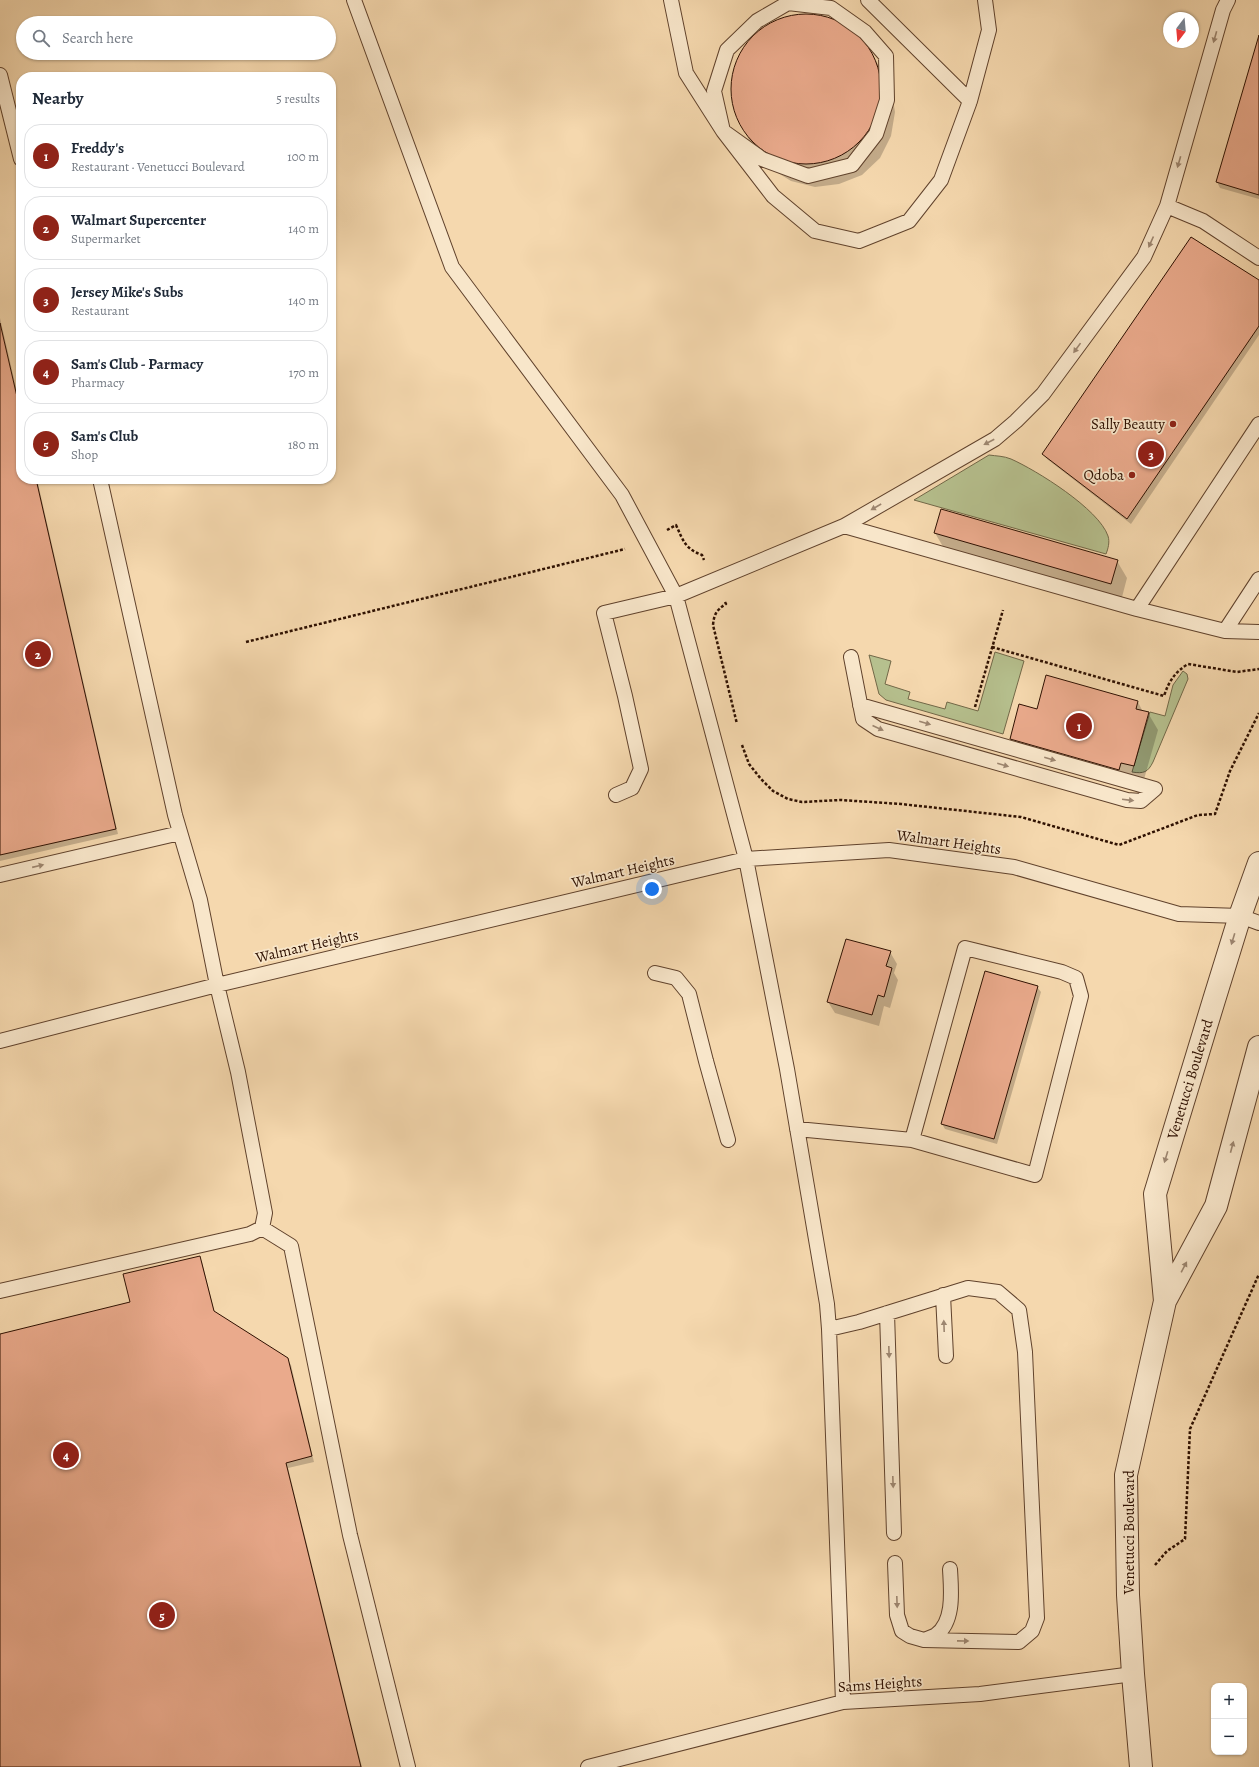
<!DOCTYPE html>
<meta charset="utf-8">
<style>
:root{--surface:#fff;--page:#f6f6f7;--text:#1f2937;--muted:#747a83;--line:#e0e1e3;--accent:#8f2418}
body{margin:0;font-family:Alegreya,serif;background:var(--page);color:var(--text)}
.controls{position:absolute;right:12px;bottom:12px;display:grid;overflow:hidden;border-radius:8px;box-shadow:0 1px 3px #0004}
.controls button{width:36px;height:36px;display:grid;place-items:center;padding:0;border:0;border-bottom:1px solid var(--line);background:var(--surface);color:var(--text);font:20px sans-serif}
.compass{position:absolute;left:1163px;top:12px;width:36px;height:36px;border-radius:50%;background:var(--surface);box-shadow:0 1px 3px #0004;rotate:196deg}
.you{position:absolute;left:652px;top:889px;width:14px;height:14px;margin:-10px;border:3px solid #fff;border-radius:50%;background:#1a73e8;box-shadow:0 0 0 6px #1a73e833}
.badge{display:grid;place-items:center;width:26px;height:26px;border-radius:50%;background:var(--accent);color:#fff;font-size:13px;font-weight:700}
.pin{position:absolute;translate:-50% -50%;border:2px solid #fff;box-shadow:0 1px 4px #0006}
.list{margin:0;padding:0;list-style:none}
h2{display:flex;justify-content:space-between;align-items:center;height:52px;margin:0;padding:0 16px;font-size:17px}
h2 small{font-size:13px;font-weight:400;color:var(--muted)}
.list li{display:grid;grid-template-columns:26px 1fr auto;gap:12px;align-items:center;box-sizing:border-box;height:64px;margin:0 8px 8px;padding:0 8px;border:1px solid var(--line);border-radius:16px}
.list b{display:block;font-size:15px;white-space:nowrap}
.list p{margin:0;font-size:13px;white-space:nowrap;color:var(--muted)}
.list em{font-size:13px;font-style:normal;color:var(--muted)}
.icon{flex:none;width:22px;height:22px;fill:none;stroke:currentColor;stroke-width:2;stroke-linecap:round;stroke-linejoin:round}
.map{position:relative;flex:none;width:1259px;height:1767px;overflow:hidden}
.search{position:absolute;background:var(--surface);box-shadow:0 1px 3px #0004;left:16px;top:16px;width:320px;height:44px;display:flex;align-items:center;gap:10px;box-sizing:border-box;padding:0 14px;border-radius:22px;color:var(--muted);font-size:15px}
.panel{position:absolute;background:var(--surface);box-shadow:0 1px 3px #0004;left:16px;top:72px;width:320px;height:412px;border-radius:16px}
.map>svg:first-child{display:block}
</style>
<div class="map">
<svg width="1259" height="1767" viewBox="0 0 1259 1767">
<rect width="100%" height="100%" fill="#f5d8ae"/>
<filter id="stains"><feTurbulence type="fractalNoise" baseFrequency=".005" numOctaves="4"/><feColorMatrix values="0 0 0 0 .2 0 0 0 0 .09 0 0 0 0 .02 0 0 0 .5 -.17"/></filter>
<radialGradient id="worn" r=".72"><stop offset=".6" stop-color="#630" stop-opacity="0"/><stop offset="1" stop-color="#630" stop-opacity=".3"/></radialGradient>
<path fill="#b6c08e" stroke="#726848" d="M989 455C996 456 1004 456 1011 459 1036 470 1099 509 1108 536 1110 542 1108 549 1106 554L914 500Z
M995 652 1024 661 1003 734 886 700 879 694 869 655 891 661 885 684 910 692 908 699 945 709 947 702 978 711Z
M1183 671 1187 674 1188 679 1153 762C1148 772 1144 774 1132 772L1150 712 1165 716 1173 685Z"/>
<path fill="#0003" d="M799 14 824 16 846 26 865 42 891 87 895 112 891 136 880 158 862 175 839 184 815 187 791 181 770 168 754 149 741 125 732 102V78L740 54 754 35 775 21Z
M1259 39V199L1220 188 1217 182Z
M1259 281V335L1131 524 1047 459 1043 454Z
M0 318 21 409V479H37L118 834 0 861Z
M935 533 1117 561 1127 578 1121 601 945 550Z
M1138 702 1143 712 1148 713 1158 730 1143 783 1021 756 1011 739 1037 710Z
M890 952 897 964 894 973 898 980 890 1008 884 1006 879 1026 835 1013 828 1002Z
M1037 987 1041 992 997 1144 945 1129 942 1124Z
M199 1257 202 1262 215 1314 287 1359 291 1365 314 1462 288 1468 362 1767H0V1335L131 1303Z"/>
<path fill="#eaaa8c" stroke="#2e1001" d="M731 89a75 75 0 1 1 150 0a75 75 0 1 1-150 0Z
M1259 35V195L1216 182Z
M1191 237 1259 280V326L1127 519 1042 454Z
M0 323 21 414V479H36L116 829 0 855Z
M941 509 1118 560 1111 584 934 533Z
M1046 675 1138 701 1136 709 1149 712 1134 766 1121 763 1119 770 1010 739 1019 704 1037 709Z
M846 939 891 951 886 966 892 968 884 997 878 995 872 1015 827 1002Z
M985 971 1038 986 994 1139 941 1124Z
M200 1256 214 1311 288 1358 312 1456 286 1463 361 1767H0V1334L130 1302 123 1274Z"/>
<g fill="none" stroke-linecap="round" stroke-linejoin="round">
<defs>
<path id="service" d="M354 0 452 267 622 495 676 596 746 859 787 1069 827 1304 829 1329 843 1702
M671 0 686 73 723 131 773 196 815 231 859 241 909 221 941 180 970 101 989 30 985 0
M868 0 970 101
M788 3 831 8 865 32 886 56 887 100 876 134 852 165 808 176 762 159 723 131 714 91 727 50 757 21Z
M0 75 21 159
M1167 206 1203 221 1259 258
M1259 424 1137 609 1225 631 1259 579
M844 526 1137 609
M1225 631 1259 632
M851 657 863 719 878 729 1127 800 1141 801 1155 789
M860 705 1155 789
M616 795 632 788 641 769 625 696 604 613 676 596 844 526 995 439 1016 421 1043 394 1144 257 1167 206 1223 10 1228 0
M0 875 180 833
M655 973 676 978 689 994 706 1061 728 1140
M0 1041 217 985 746 859 889 850 1014 867 1179 914 1240 916 1259 923
M797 1129 912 1140 1035 1175 1081 996 1076 978 1062 972 965 948 912 1140
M262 1228 291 1246 350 1535 408 1767
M0 1291 250 1234 262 1228 265 1213 238 1072 217 985 200 900 175 815 100 479
M943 1295 946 1356
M887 1313 894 1533
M829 1329 859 1322 968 1288 998 1292 1019 1310 1025 1352 1037 1618 1032 1631 1019 1642 924 1640
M895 1563 897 1615 902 1631 910 1636 924 1640C928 1638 933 1637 936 1635 955 1621 951 1589 950 1569
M588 1767 843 1702 980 1694 1133 1674"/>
<path id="tertiary" d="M1165 1301 1155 1194 1214 1000 1240 916 1259 863
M1141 1767 1133 1674 1128 1595 1126 1475 1165 1301 1216 1206 1259 1047"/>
</defs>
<use href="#service" stroke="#60422c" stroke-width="16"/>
<use href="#tertiary" stroke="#60422c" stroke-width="24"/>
<path stroke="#2e1001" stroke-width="2.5" stroke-dasharray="3 2" stroke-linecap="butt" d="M667 530 676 525C683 540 685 549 702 555L704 560
M725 602 726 604C716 610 714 615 713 625L737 724
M246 642 625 549
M992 647 1164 696C1169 681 1175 672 1188 664L1237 672 1259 669
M975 707 1003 610
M742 745 749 764 761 779 773 791 788 799 802 802 841 800 901 804 1021 817 1119 845 1198 815 1215 814 1230 771 1259 713
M1155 1565 1167 1551 1185 1539 1190 1429 1259 1274"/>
<use href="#service" stroke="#f8e6ca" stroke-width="14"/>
<use href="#tertiary" stroke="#f8e6ca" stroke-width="22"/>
</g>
<defs><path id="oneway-solid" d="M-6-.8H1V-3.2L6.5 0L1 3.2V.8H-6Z"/></defs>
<g fill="#9d8670">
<use href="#oneway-solid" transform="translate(1215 37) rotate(106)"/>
<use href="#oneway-solid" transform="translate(1179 162) rotate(106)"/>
<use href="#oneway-solid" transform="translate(1151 242) rotate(114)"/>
<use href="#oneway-solid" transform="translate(1077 348) rotate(126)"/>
<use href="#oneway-solid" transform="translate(989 442) rotate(152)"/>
<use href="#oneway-solid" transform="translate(876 507) rotate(150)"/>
<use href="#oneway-solid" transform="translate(925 723) rotate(16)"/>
<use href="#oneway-solid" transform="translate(878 728) rotate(24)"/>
<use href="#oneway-solid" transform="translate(1050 759) rotate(16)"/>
<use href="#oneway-solid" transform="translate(1003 765) rotate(16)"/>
<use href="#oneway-solid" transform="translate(1128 800) rotate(7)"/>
<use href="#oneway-solid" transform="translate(38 866) rotate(-13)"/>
<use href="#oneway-solid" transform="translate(1233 939) rotate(107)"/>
<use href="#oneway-solid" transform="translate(1232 1147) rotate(-75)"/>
<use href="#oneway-solid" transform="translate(1166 1157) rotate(107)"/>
<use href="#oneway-solid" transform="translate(1184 1267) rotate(-62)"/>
<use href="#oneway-solid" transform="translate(944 1326) rotate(-92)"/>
<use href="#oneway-solid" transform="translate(889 1352) rotate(88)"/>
<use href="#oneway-solid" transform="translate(893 1482) rotate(88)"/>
<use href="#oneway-solid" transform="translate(897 1602) rotate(88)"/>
<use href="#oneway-solid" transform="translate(963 1641) rotate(1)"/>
</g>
<g fill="#8f2418" stroke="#f8e6ca" stroke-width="1.5">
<circle cx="1173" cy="424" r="4"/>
<circle cx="1132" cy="475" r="4"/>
</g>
<g text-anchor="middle" stroke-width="3.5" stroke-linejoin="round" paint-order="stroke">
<g font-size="15" fill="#2e1001" stroke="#f8e6ca" text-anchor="end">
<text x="1165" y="429">Sally Beauty</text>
<text x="1124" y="480">Qdoba</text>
</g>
<g font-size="15" fill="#2e1001" stroke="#f8e6ca">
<text transform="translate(949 842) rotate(8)" y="5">Walmart Heights</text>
<text transform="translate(623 871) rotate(-13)" y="5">Walmart Heights</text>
<text transform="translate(307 946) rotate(-13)" y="5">Walmart Heights</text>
<text transform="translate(1190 1079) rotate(-73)" y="5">Venetucci Boulevard</text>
<text transform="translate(1129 1532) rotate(-90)" y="5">Venetucci Boulevard</text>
<text transform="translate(880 1684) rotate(-4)" y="5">Sams Heights</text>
</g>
</g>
<rect width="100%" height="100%" filter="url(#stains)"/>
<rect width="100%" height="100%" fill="url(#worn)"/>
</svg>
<div class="controls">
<button>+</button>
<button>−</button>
</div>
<svg class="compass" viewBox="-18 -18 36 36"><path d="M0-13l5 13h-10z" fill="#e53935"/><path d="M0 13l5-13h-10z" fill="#747a83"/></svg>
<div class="you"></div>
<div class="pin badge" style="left:1079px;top:726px">1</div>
<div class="pin badge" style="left:38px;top:654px">2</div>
<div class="pin badge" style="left:1151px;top:454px">3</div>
<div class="pin badge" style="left:66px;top:1455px">4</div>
<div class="pin badge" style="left:162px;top:1615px">5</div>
<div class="search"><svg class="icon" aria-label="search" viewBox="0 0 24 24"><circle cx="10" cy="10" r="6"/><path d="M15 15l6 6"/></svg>Search here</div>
<section class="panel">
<h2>Nearby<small>5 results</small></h2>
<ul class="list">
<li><span class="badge">1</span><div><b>Freddy's</b><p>Restaurant · Venetucci Boulevard</p></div><em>100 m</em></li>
<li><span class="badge">2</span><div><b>Walmart Supercenter</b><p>Supermarket</p></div><em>140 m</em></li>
<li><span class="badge">3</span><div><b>Jersey Mike's Subs</b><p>Restaurant</p></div><em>140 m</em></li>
<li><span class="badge">4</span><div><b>Sam's Club - Parmacy</b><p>Pharmacy</p></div><em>170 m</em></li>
<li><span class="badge">5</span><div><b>Sam's Club</b><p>Shop</p></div><em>180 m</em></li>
</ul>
</section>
</div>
